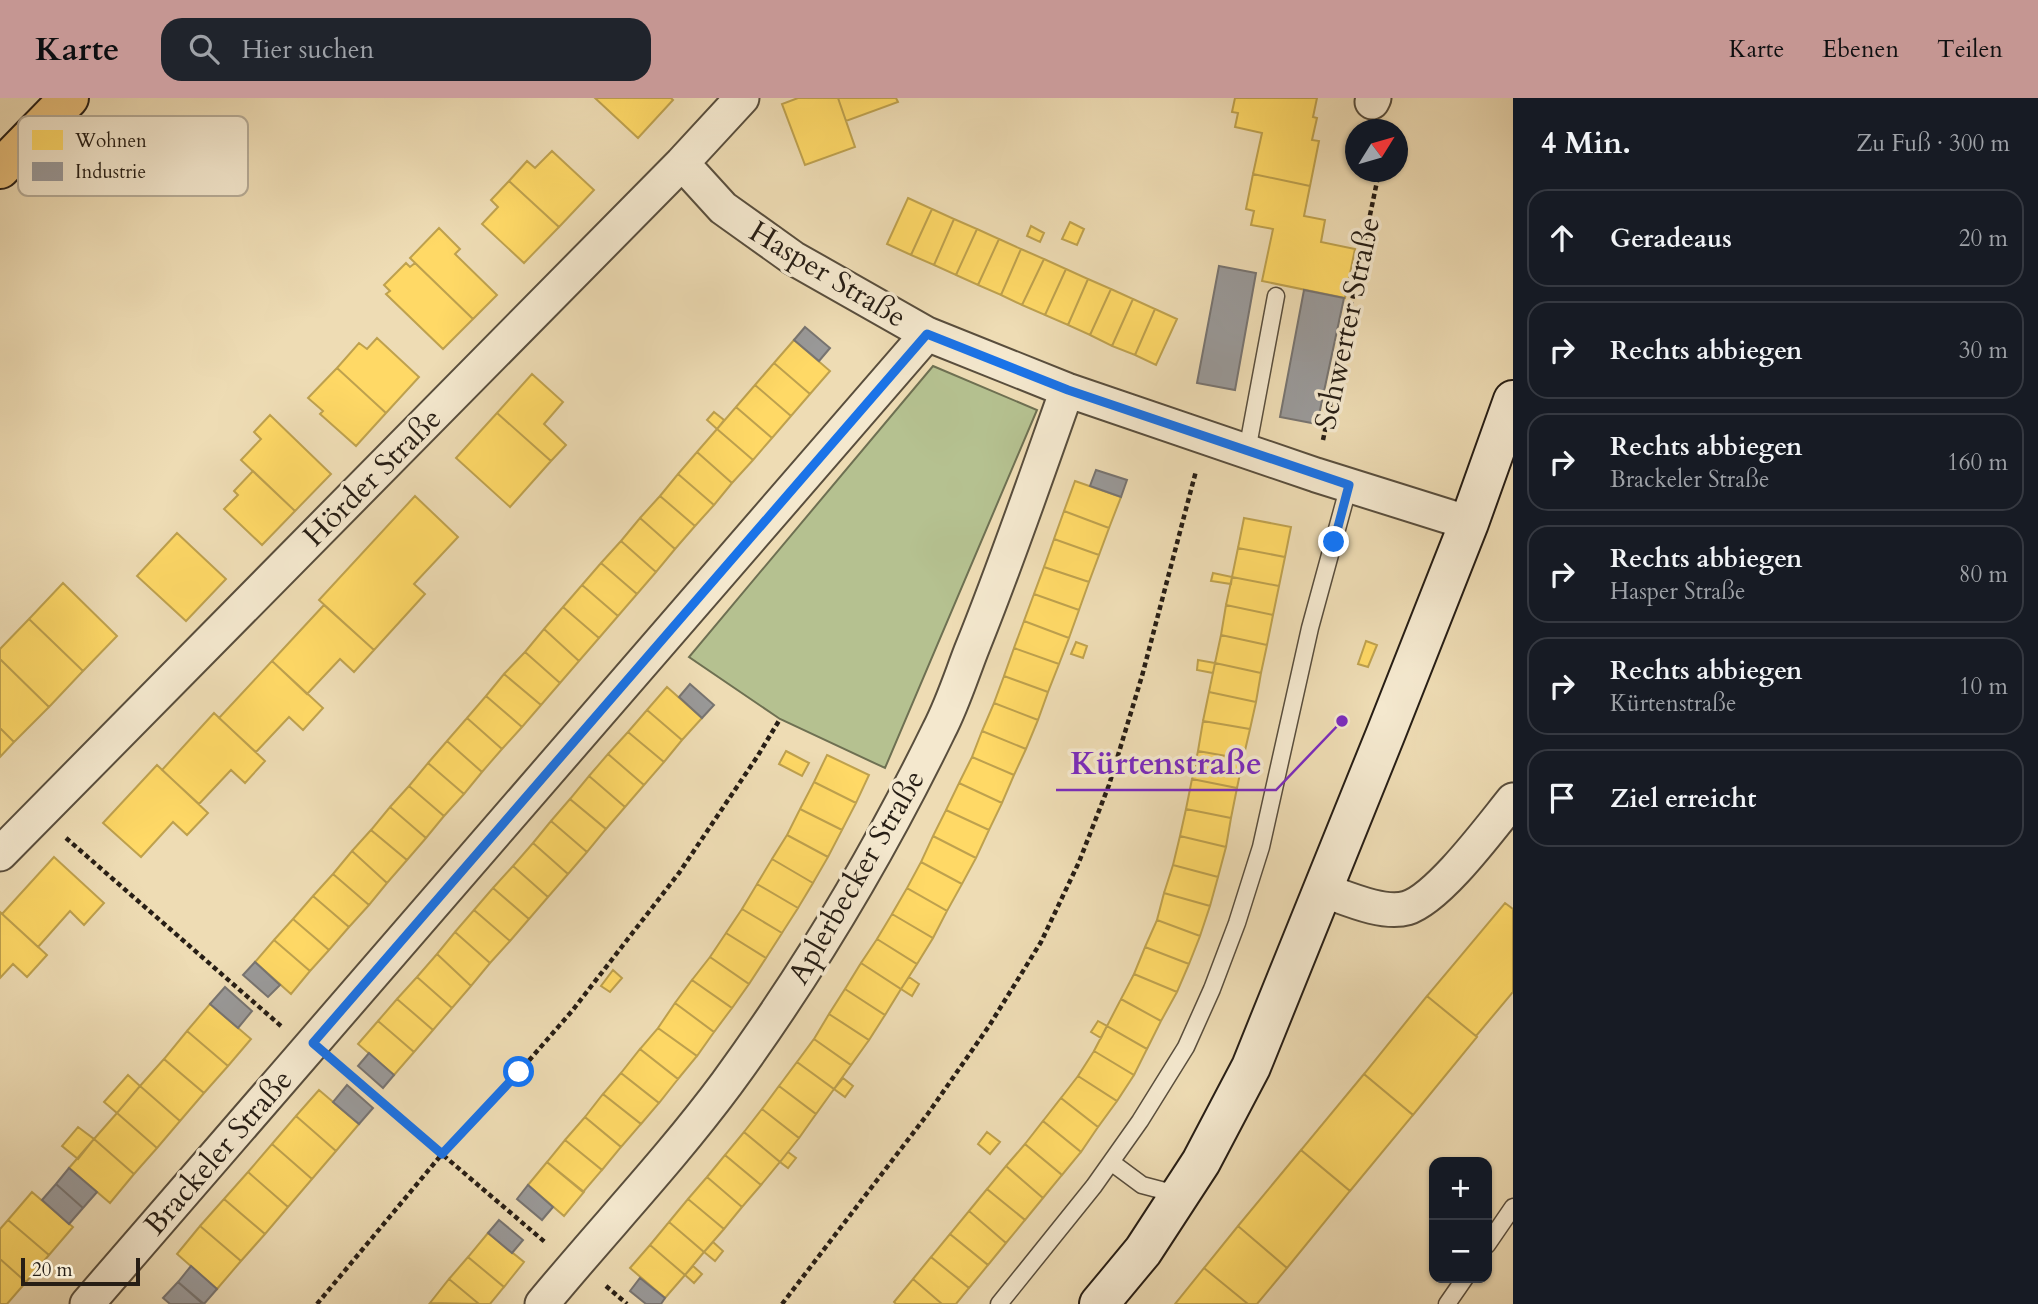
<!DOCTYPE html>
<html lang="de">
<meta charset="utf-8">
<style>
:root{--surface:#171b24;--page:#20242c;--text:#f1f3f6;--muted:#9ea1a6;--line:#363941;--accent:#c59692}
body{margin:0;font-family:Cardo,serif;background:var(--page);color:var(--text)}
.controls{position:absolute;right:21px;bottom:21px;display:grid;overflow:hidden;border-radius:14px;box-shadow:0 2px 5px #0004}
.controls button{width:63px;height:63px;display:grid;place-items:center;padding:0;border:0;border-bottom:2px solid var(--line);background:var(--surface);color:var(--text);font:35px sans-serif}
.compass{position:absolute;left:1345px;top:21px;width:63px;height:63px;border-radius:50%;background:var(--surface);box-shadow:0 2px 5px #0004;rotate:53deg}
.scale{position:absolute;left:21px;bottom:18px;width:119px;box-sizing:border-box;padding-left:7px;border:4px solid #271e15;border-top:0;font-size:19px;line-height:24px;white-space:nowrap;color:#271e15;-webkit-text-stroke:5px #f4e8ce;paint-order:stroke}
.stop{position:absolute;width:21px;height:21px;margin:-16px;border:5px solid #1a73e8;border-radius:50%;background:#fff}
.stop.end{background:#1a73e8;border-color:#fff;box-shadow:0 2px 7px #0008}
.list{margin:0;padding:0;list-style:none}
h2{display:flex;justify-content:space-between;align-items:center;height:91px;margin:0;padding:0 28px;font-size:30px}
h2 small{font-size:23px;font-weight:400;color:var(--muted)}
.list li{display:grid;grid-template-columns:46px 1fr auto;gap:21px;align-items:center;box-sizing:border-box;height:98px;margin:0 14px 14px;padding:0 14px;border:2px solid var(--line);border-radius:21px}
.list b{display:block;font-size:26px;white-space:nowrap}
.list p{margin:0;font-size:23px;white-space:nowrap;color:var(--muted)}
.list em{font-size:23px;font-style:normal;color:var(--muted)}
.icon{flex:none;width:38px;height:38px;fill:none;stroke:currentColor;stroke-width:2;stroke-linecap:round;stroke-linejoin:round}
.map{position:relative;flex:none;width:1513px;height:1206px;overflow:hidden}
header{display:flex;align-items:center;gap:42px;box-sizing:border-box;height:98px;padding:0 35px;background:var(--accent);color:#111}
header strong{font-size:33px}
nav{display:flex;gap:38px;margin-inline-start:auto;font-size:24px}
.search{width:490px;height:63px;background:var(--page);display:flex;align-items:center;gap:18px;box-sizing:border-box;padding:0 24px;border-radius:21px;color:var(--muted);font-size:26px}
main{display:flex}
aside{flex:1;background:var(--surface)}
.map>svg:first-child{display:block}
</style>
<header>
<strong>Karte</strong>
<div class="search"><svg class="icon" aria-label="search" viewBox="0 0 24 24"><circle cx="10" cy="10" r="6"/><path d="M15 15l6 6"/></svg>Hier suchen</div>
<nav><a>Karte</a><a>Ebenen</a><a>Teilen</a></nav>
</header>
<main>
<div class="map">
<svg width="1513" height="1206" viewBox="0 0 1513 1206">
<rect width="100%" height="100%" fill="#eedcb4"/>
<filter id="stains"><feTurbulence type="fractalNoise" baseFrequency=".00286" numOctaves="4"/><feColorMatrix values="0 0 0 0 .2 0 0 0 0 .09 0 0 0 0 .02 0 0 0 .5 -.17"/></filter>
<radialGradient id="worn" r=".72"><stop offset=".6" stop-color="#630" stop-opacity="0"/><stop offset="1" stop-color="#630" stop-opacity=".3"/></radialGradient>
<path fill="#b5c190" stroke="#6e7052" stroke-width="2" d="M933 268 1037 312 885 670 780 621 689 559Z"/>
<path fill="#ffd966" stroke="#bea14e" stroke-width="2" d="M595 0H671L673 2 638 40Z
M798 0H838L855 49 805 67 782 6Z
M838 0H896L898 4 846 23Z
M1235 0H1317L1313 19 1317 20 1312 42 1319 43 1310 88 1253 76 1262 35 1235 29 1238 15 1232 14Z
M552 53 594 92 559 129 509 83 527 63 535 70Z
M1253 76 1310 88 1304 118 1325 122 1321 144 1355 151 1345 200 1262 183 1273 131 1251 127 1254 113 1246 111Z
M509 83 559 129 524 165 482 126 498 109 491 102Z
M908 100 932 111 911 157 887 146Z
M932 111 954 121 934 167 911 157Z
M954 121 977 131 956 177 934 167Z
M1070 124 1084 131 1077 147 1062 141Z
M1031 128 1044 135 1040 144 1027 138Z
M439 130 460 151 455 156 497 197 473 221 410 160Z
M977 131 999 141 978 187 956 177Z
M999 141 1021 151 1001 197 978 187Z
M1021 151 1044 161 1022 207 1001 197Z
M1044 161 1066 171 1045 217 1022 207Z
M406 165 410 169 415 165 473 221 443 251 386 196 390 193 384 187Z
M1066 171 1088 181 1068 227 1045 217Z
M1088 181 1111 191 1090 237 1068 227Z
M1111 191 1133 201 1112 248 1090 237Z
M1133 201 1155 211 1135 257 1112 248Z
M1155 211 1177 221 1156 267 1135 257Z
M377 240 419 279 386 315 337 270 359 245 367 251Z
M794 242 830 273 810 296 774 265Z
M774 265 810 296 791 318 755 287Z
M337 270 386 315 356 348 320 316 323 313 308 300Z
M532 276 563 304 544 326 566 347 551 363 497 315Z
M755 287 791 318 772 340 736 309Z
M736 309 772 340 753 362 717 331Z
M714 314 724 322 717 331 707 322Z
M497 315 551 363 510 409 456 360Z
M270 317 331 376 295 413 241 362 261 341 254 334Z
M717 331 753 362 732 385 697 354Z
M697 354 732 385 714 407 678 376Z
M253 373 295 413 262 447 224 411 238 397 234 393Z
M678 376 714 407 695 428 660 398Z
M1075 383 1121 399 1109 430 1064 413Z
M415 398 458 439 414 486 425 496 374 552 319 502Z
M660 398 695 428 675 451 640 420Z
M1064 413 1109 430 1099 457 1054 441Z
M640 420 675 451 656 474 621 443Z
M1244 420 1291 429 1285 459 1238 450Z
M177 435 226 481 186 523 137 478Z
M1054 441 1099 457 1089 484 1044 469Z
M621 443 656 474 637 496 601 465Z
M1238 450 1285 459 1279 488 1232 479Z
M601 465 637 496 618 518 582 487Z
M1044 469 1089 484 1079 512 1034 496Z
M1213 475 1232 479 1231 486 1211 483Z
M1232 479 1279 488 1273 517 1226 507Z
M63 485 117 538 83 573 29 521Z
M582 487 618 518 599 540 563 509Z
M1034 496 1079 512 1069 540 1024 523Z
M324 507 374 552 354 574 340 561 307 596 272 563Z
M1226 507 1273 517 1267 547 1221 537Z
M563 509 599 540 579 563 544 531Z
M29 521 83 573 49 609 0 561V551Z
M1024 523 1069 540 1059 566 1014 550Z
M544 531 579 563 560 585 525 554Z
M1221 537 1267 547 1261 575 1215 565Z
M1366 543 1377 547 1368 569 1358 566Z
M1076 544 1087 548 1083 560 1071 556Z
M1014 550 1059 566 1048 594 1004 578Z
M525 554 560 585 541 607 504 576Z
M0 561 49 609 14 644 0 630Z
M1198 562 1215 565 1213 575 1197 572Z
M272 563 323 610 303 632 289 619 256 654 219 620Z
M1215 565 1261 575 1256 604 1209 594Z
M504 576 541 607 522 629 486 598Z
M1004 578 1048 594 1038 622 994 605Z
M667 589 702 620 682 642 647 612Z
M1209 594 1256 604 1250 631 1203 623Z
M486 598 522 629 502 651 467 620Z
M994 605 1038 622 1026 651 982 633Z
M647 612 682 642 664 664 628 634Z
M214 615 265 663 245 685 231 672 199 706 162 672Z
M467 620 502 651 482 674 447 643Z
M1203 623 1250 631 1243 661 1198 653Z
M0 630 14 644 0 659Z
M982 633 1026 651 1014 677 972 659Z
M628 634 664 664 644 687 608 656Z
M447 643 482 674 464 696 428 665Z
M786 653 809 665 802 678 779 666Z
M1198 653 1243 661 1237 690 1192 681Z
M608 656 644 687 625 709 589 678Z
M827 657 869 677 856 705 814 684Z
M972 659 1014 677 1002 705 959 685Z
M428 665 464 696 444 718 409 688Z
M157 667 208 715 187 737 173 724 141 759 103 725Z
M589 678 625 709 606 731 570 701Z
M1192 681 1237 690 1231 720 1186 711Z
M814 684 856 705 842 732 800 711Z
M959 685 1002 705 989 732 946 712Z
M409 688 444 718 426 740 390 709Z
M570 701 606 731 587 754 551 723Z
M390 709 426 740 407 762 371 732Z
M800 711 842 732 828 759 787 737Z
M1186 711 1231 720 1226 749 1180 738Z
M946 712 989 732 976 760 933 738Z
M551 723 587 754 568 776 533 745Z
M371 732 407 762 387 785 352 753Z
M787 737 828 759 813 785 772 761Z
M933 738 976 760 962 786 921 764Z
M1180 738 1226 749 1218 779 1173 767Z
M533 745 568 776 548 799 513 768Z
M352 753 387 785 369 807 333 776Z
M54 759 104 805 84 827 70 813 38 849 2 816Z
M772 761 813 785 798 810 757 786Z
M921 764 962 786 947 813 907 790Z
M1173 767 1218 779 1210 808 1164 795Z
M513 768 548 799 529 821 493 790Z
M333 776 369 807 349 829 313 798Z
M757 786 798 810 782 835 742 811Z
M493 790 529 821 510 843 474 812Z
M907 790 947 813 933 840 892 816Z
M1164 795 1210 808 1200 838 1157 822Z
M313 798 349 829 329 852 293 821Z
M1505 805 1513 811V894L1476 938 1427 898Z
M742 811 782 835 766 860 726 835Z
M474 812 510 843 490 865 455 834Z
M0 814 47 857 27 879 13 866 0 880Z
M892 816 933 840 917 866 877 841Z
M293 821 329 852 310 873 274 842Z
M1157 822 1200 838 1189 866 1145 849Z
M455 834 490 865 471 888 437 856Z
M726 835 766 860 749 886 710 859Z
M877 841 917 866 901 891 861 865Z
M274 842 310 873 291 896 255 864Z
M1145 849 1189 866 1177 894 1134 876Z
M437 856 471 888 452 910 417 879Z
M710 859 749 886 732 910 692 882Z
M861 865 901 891 885 917 845 891Z
M613 872 622 880 610 894 601 888Z
M1134 876 1177 894 1161 923 1121 901Z
M417 879 452 910 433 932 397 901Z
M909 879 919 886 912 898 901 891Z
M692 882 732 910 714 934 675 905Z
M845 891 885 917 869 942 829 916Z
M1427 898 1477 939 1413 1017 1364 976Z
M397 901 433 932 414 954 378 923Z
M1121 901 1161 923 1147 951 1107 928Z
M675 905 714 934 697 958 658 930Z
M210 906 251 941 228 968 187 933Z
M829 916 869 942 851 967 814 941Z
M378 923 414 954 394 977 358 946Z
M1098 923 1107 928 1101 940 1091 934Z
M1107 928 1147 951 1134 977 1094 953Z
M658 930 697 958 678 981 640 951Z
M187 933 228 968 204 995 164 961Z
M814 941 851 967 834 991 797 964Z
M640 951 678 981 659 1005 621 975Z
M1094 953 1134 977 1117 1003 1078 978Z
M164 961 204 995 180 1023 140 988Z
M797 964 834 991 816 1016 779 988Z
M621 975 659 1005 641 1026 603 996Z
M1364 976 1413 1017 1350 1093 1301 1052Z
M128 977 140 988 117 1015 104 1004Z
M1078 978 1117 1003 1098 1029 1061 1000Z
M843 980 853 988 845 999 834 991Z
M140 988 180 1023 157 1050 117 1015Z
M779 988 816 1016 799 1040 762 1011Z
M319 992 359 1026 336 1053 296 1018Z
M603 996 641 1026 621 1049 585 1019Z
M1061 1000 1098 1029 1081 1054 1043 1023Z
M762 1011 799 1040 780 1064 744 1034Z
M117 1015 157 1050 134 1076 94 1041Z
M296 1018 336 1053 312 1081 272 1046Z
M585 1019 621 1049 602 1072 565 1042Z
M1043 1023 1081 1054 1062 1077 1025 1046Z
M78 1029 94 1041 78 1061 62 1048Z
M744 1034 780 1064 761 1087 725 1057Z
M987 1034 1000 1044 990 1056 978 1046Z
M94 1041 134 1076 110 1105 69 1070Z
M565 1042 602 1072 583 1094 547 1064Z
M272 1046 312 1081 288 1109 248 1074Z
M1025 1046 1062 1077 1043 1100 1006 1068Z
M1301 1052 1350 1093 1287 1170 1238 1128Z
M788 1054 796 1060 788 1070 780 1064Z
M725 1057 761 1087 742 1109 707 1079Z
M547 1064 584 1094 564 1118 528 1087Z
M1006 1068 1043 1100 1025 1122 987 1091Z
M248 1074 288 1109 265 1136 224 1101Z
M707 1079 742 1109 724 1131 688 1101Z
M987 1091 1025 1122 1006 1145 969 1113Z
M32 1094 73 1129 49 1157 8 1122Z
M224 1101 265 1136 241 1163 200 1128Z
M688 1101 724 1131 704 1154 669 1124Z
M969 1113 1006 1145 988 1167 950 1136Z
M8 1122 49 1157 26 1184 0 1161V1131Z
M669 1124 704 1154 685 1177 650 1147Z
M200 1128 241 1163 217 1191 177 1156Z
M1238 1128 1287 1170 1257 1206H1248L1204 1170Z
M488 1135 524 1164 504 1189 468 1159Z
M950 1136 988 1167 969 1190 931 1159Z
M713 1144 723 1153 715 1163 704 1154Z
M650 1147 685 1177 665 1200 630 1170Z
M468 1159 504 1189 490 1206H479L449 1181Z
M931 1159 969 1190 956 1206H942L913 1181Z
M0 1161 26 1184 7 1206H0Z
M693 1168 702 1176 694 1185 685 1177Z
M1204 1170 1248 1206H1175Z
M449 1181 479 1206 430 1205Z
M913 1181 942 1206H896L894 1204Z"/>
<path fill="#999" stroke="#777471" stroke-width="2" d="M1219 168 1256 175 1235 292 1197 285Z
M1304 192 1344 200 1317 326 1280 319Z
M805 229 830 250 819 263 794 242Z
M1096 372 1127 382 1121 399 1090 388Z
M690 586 714 607 702 620 679 599Z
M255 864 280 887 268 899 243 877Z
M225 889 252 913 238 930 210 906Z
M369 955 394 977 383 990 358 968Z
M347 987 373 1010 359 1026 333 1004Z
M69 1070 97 1094 83 1110 56 1086Z
M56 1086 83 1110 69 1126 42 1102Z
M528 1087 553 1109 542 1122 517 1101Z
M499 1122 523 1142 512 1155 488 1135Z
M191 1168 217 1191 204 1206 178 1184Z
M640 1180 665 1200 661 1206H646L630 1193Z
M178 1184 203 1206H170L163 1200Z"/>
<g fill="none" stroke-linecap="round" stroke-linejoin="round">
<defs>
<path id="lane" d="M1247 353 1276 198
M1111 1064 1142 1087 1180 1097
M1487 1147 1513 1109
M999 1206 1094 1088 1140 1023 1186 949 1212 891 1237 825 1261 749 1310 530 1349 387
M1447 1206 1465 1180"/>
<path id="street" d="M1372 4 1374 0
M682 65 723 110 793 160 927 236 1067 292 1316 377 1469 425
M0 756 682 65 742 0
M1323 792C1346 800 1383 817 1407 810 1439 800 1491 729 1513 702
M87 1206 927 236
M542 1206C603 1132 670 1062 727 985 808 874 879 755 939 632 952 607 961 579 971 553 1006 467 1036 379 1067 292"/>
<path id="secondary" d="M1099 1206 1143 1153 1201 1064 1251 969 1386 635 1469 425 1513 302"/>
<path id="highway" d="M0 71 69 0"/>
</defs>
<use href="#lane" stroke="#594e3d" stroke-width="19"/>
<use href="#street" stroke="#594e3d" stroke-width="37"/>
<use href="#secondary" stroke="#271e15" stroke-width="42"/>
<use href="#highway" stroke="#271e15" stroke-width="42"/>
<path stroke="#271e15" stroke-width="4.5" stroke-dasharray="5 3.5" stroke-linecap="butt" d="M1323 342 1379 74
M66 740 281 928
M340 969 546 1145
M606 1188 627 1206
M317 1206 442 1056 519 974 572 913 679 775 757 659 780 621
M782 1206 927 1017 989 928 1041 844 1079 764 1109 687 1142 578 1196 373"/>
<use href="#lane" stroke="#f4e8ce" stroke-width="16"/>
<use href="#street" stroke="#f4e8ce" stroke-width="33"/>
<use href="#secondary" stroke="#f4e8ce" stroke-width="38"/>
<use href="#highway" stroke="#e7be7a" stroke-width="38"/>
</g>
<g fill="none" stroke-linecap="round" stroke-linejoin="round">
<path stroke="#1a73e8" stroke-width="9" d="M519 974 442 1056 313 945 927 236 1068 292 1349 387 1334 444"/>
</g>
<g text-anchor="middle" stroke-width="7" stroke-linejoin="round" paint-order="stroke">
<g font-size="30" fill="#271e15" stroke="#f4e8ce">
<text transform="translate(828 176) rotate(31)" y="10">Hasper Straße</text>
<text transform="translate(1347 225) rotate(-78)" y="10">Schwerter Straße</text>
<text transform="translate(372 379) rotate(-45)" y="10">Hörder Straße</text>
<text transform="translate(856 779) rotate(-60)" y="10">Aplerbecker Straße</text>
<text transform="translate(218 1054) rotate(-49)" y="10">Brackeler Straße</text>
</g>
</g>
<rect x="18" y="18" width="230" height="80" rx="10" fill="#f4e8ce" stroke="#b6ab96" stroke-width="2"/>
<rect x="32" y="32" width="31" height="20" fill="#ffd966"/>
<rect x="32" y="64" width="31" height="19" fill="#999"/>
<g font-size="19" fill="#271e15">
<text x="75" y="49">Wohnen</text>
<text x="75" y="80">Industrie</text>
</g>
<path fill="none" stroke="#7b2cbf" stroke-width="2.5" d="M1342 623L1276 692H1056"/>
<circle fill="#7b2cbf" stroke="#f4e8ce" stroke-width="2.5" cx="1342" cy="623" r="7"/>
<g font-size="32" text-anchor="middle" font-weight="bold" fill="#7b2cbf" stroke="#f4e8ce" stroke-width="7" stroke-linejoin="round" paint-order="stroke">
<text x="1166" y="676">Kürtenstraße</text>
</g>
<rect width="100%" height="100%" filter="url(#stains)"/>
<rect width="100%" height="100%" fill="url(#worn)"/>
</svg>
<div class="controls">
<button>+</button>
<button>−</button>
</div>
<svg class="compass" viewBox="-18 -18 36 36"><path d="M0-13l5 13h-10z" fill="#e53935"/><path d="M0 13l5-13h-10z" fill="#9ea1a6"/></svg>
<div class="scale">20 m</div>
<div class="stop" style="left:519px;top:974px"></div>
<div class="stop end" style="left:1334px;top:444px"></div>
</div>
<aside>
<h2>4 Min.<small>Zu Fuß · 300 m</small></h2>
<ul class="list">
<li><svg class="icon" aria-label="ahead" viewBox="0 0 24 24"><path d="M12 20V5M6 11l6-6 6 6"/></svg><div><b>Geradeaus</b></div><em>20 m</em></li>
<li><svg class="icon" aria-label="right" viewBox="0 0 24 24"><path d="M7 20v-9h11M14 6l5 5-5 5"/></svg><div><b>Rechts abbiegen</b></div><em>30 m</em></li>
<li><svg class="icon" aria-label="right" viewBox="0 0 24 24"><path d="M7 20v-9h11M14 6l5 5-5 5"/></svg><div><b>Rechts abbiegen</b><p>Brackeler Straße</p></div><em>160 m</em></li>
<li><svg class="icon" aria-label="right" viewBox="0 0 24 24"><path d="M7 20v-9h11M14 6l5 5-5 5"/></svg><div><b>Rechts abbiegen</b><p>Hasper Straße</p></div><em>80 m</em></li>
<li><svg class="icon" aria-label="right" viewBox="0 0 24 24"><path d="M7 20v-9h11M14 6l5 5-5 5"/></svg><div><b>Rechts abbiegen</b><p>Kürtenstraße</p></div><em>10 m</em></li>
<li><svg class="icon" aria-label="arrive" viewBox="0 0 24 24"><path d="M6 21V4h12l-3 4 3 4H6"/></svg><div><b>Ziel erreicht</b></div></li>
</ul>
</aside>
</main>
